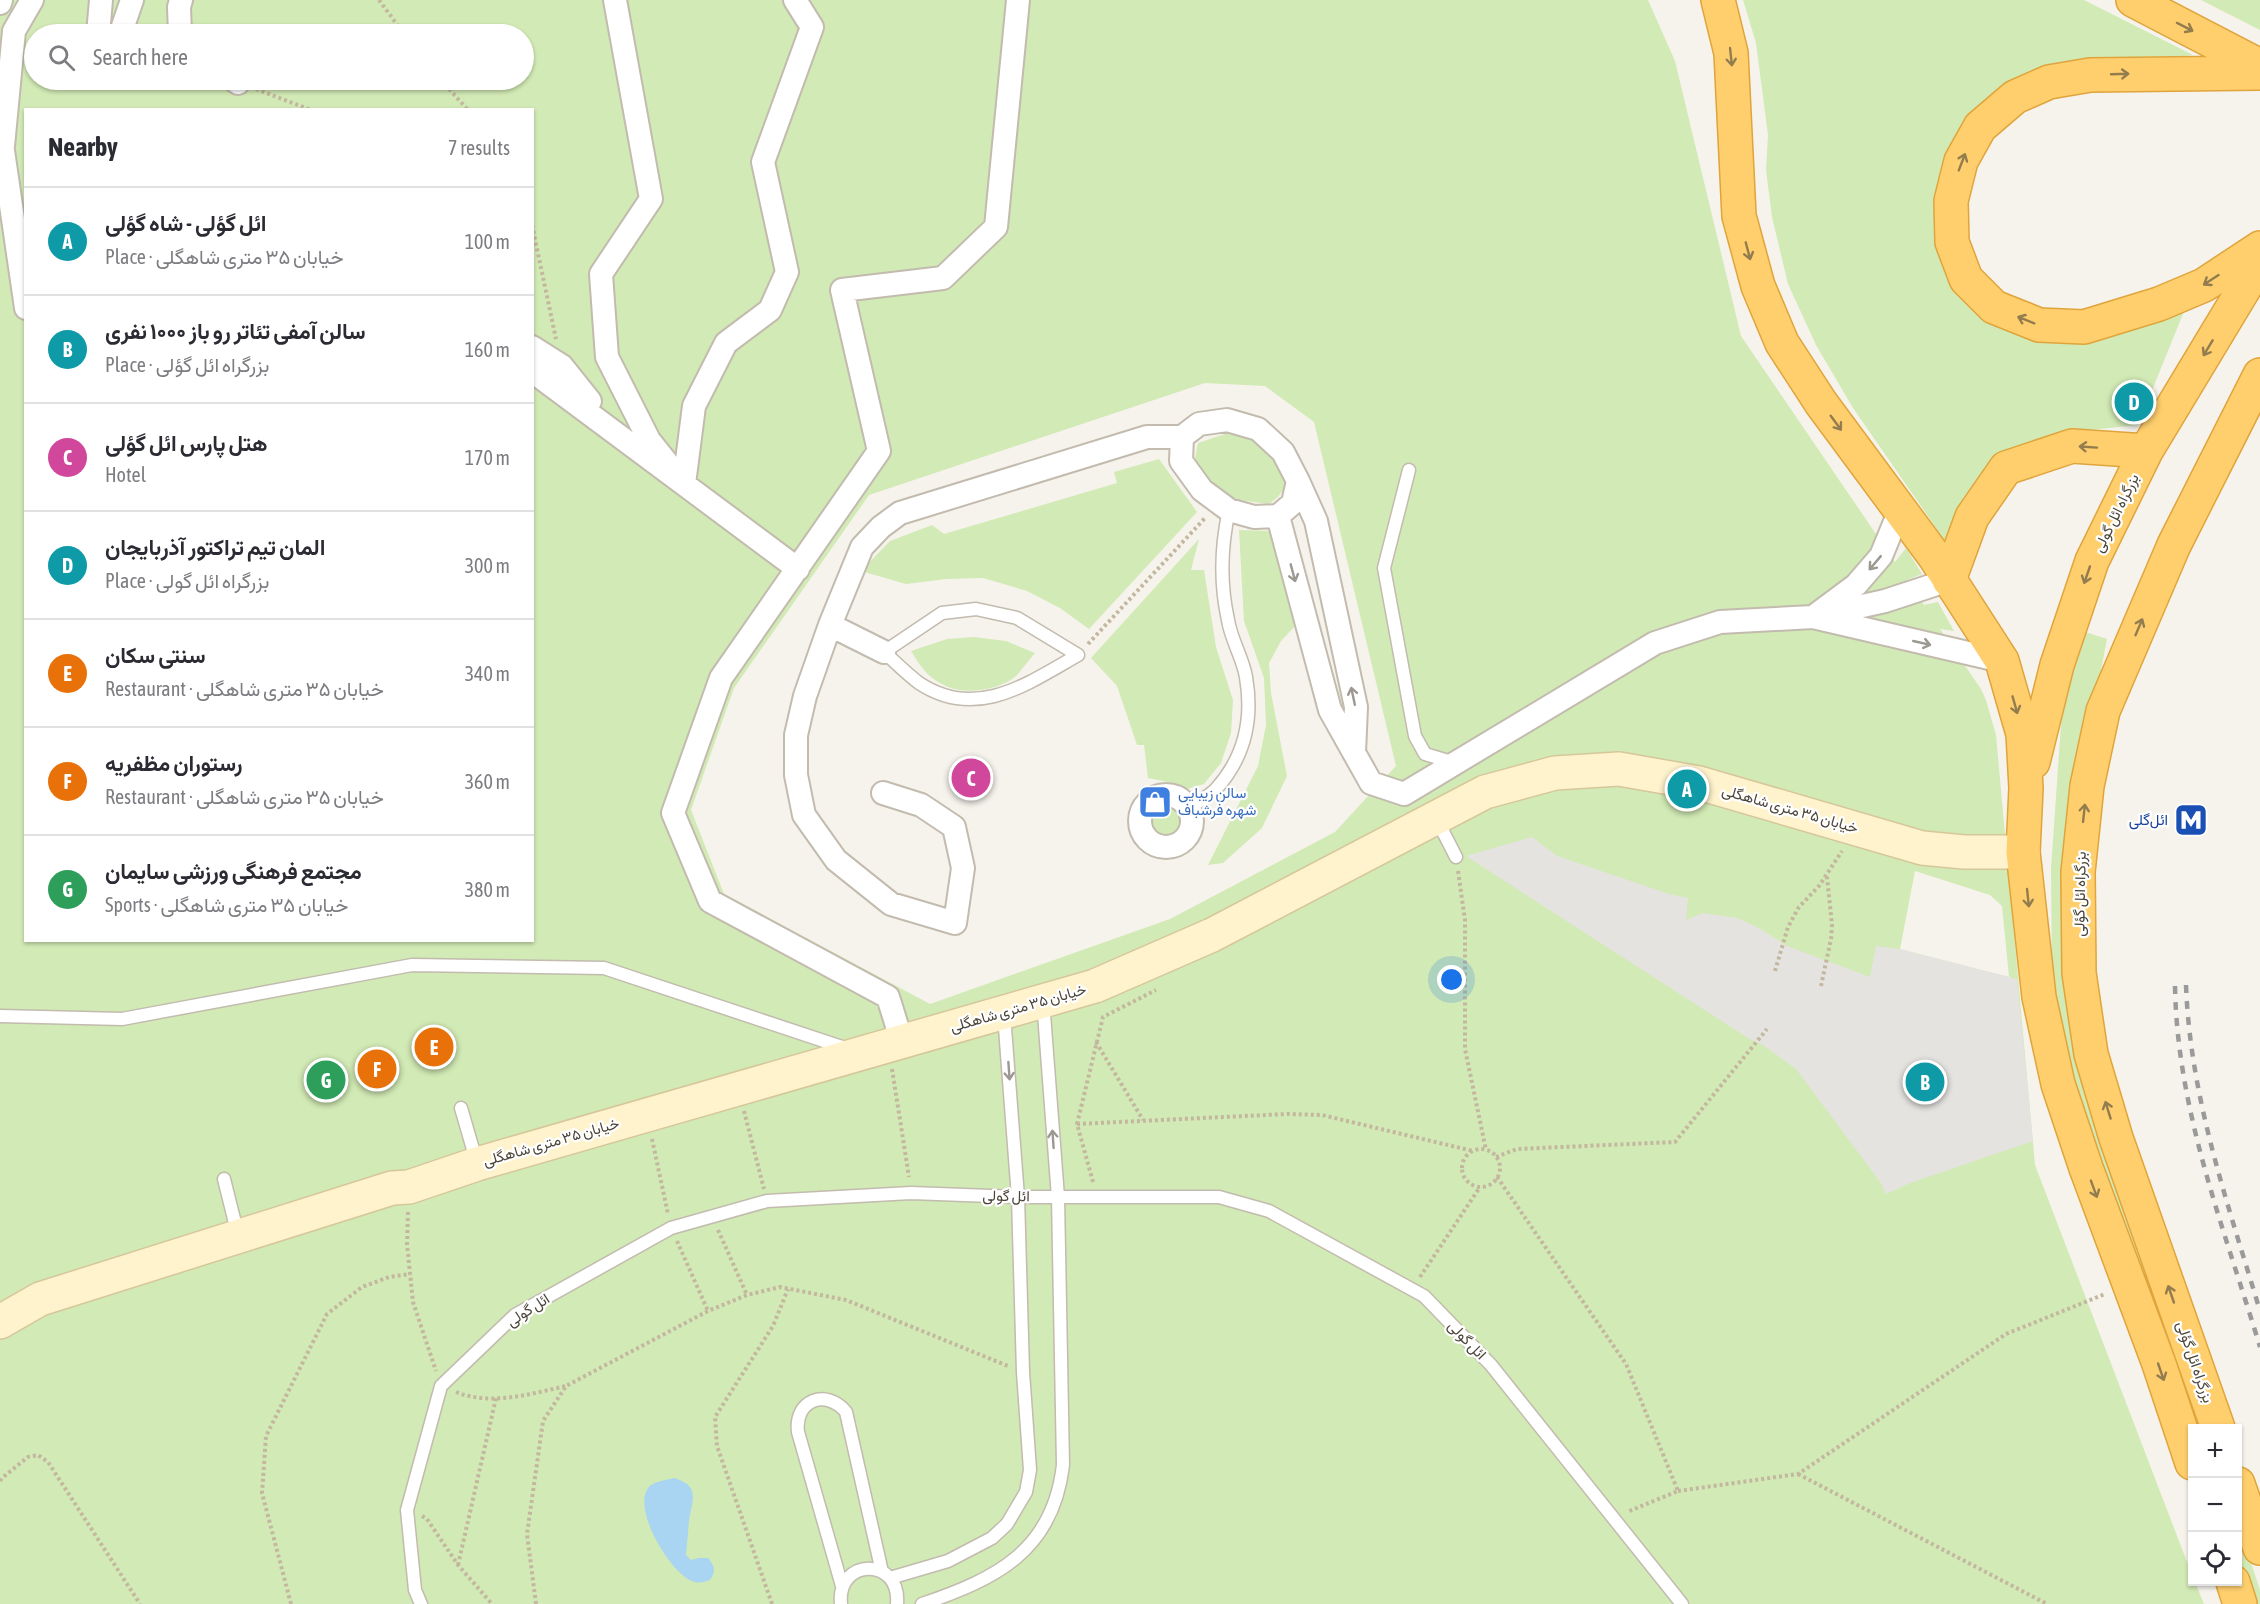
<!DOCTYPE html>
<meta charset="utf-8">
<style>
:root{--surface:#fff;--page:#f2f2f3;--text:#2b2b33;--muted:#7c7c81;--line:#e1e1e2;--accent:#ea580c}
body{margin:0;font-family:"Asap Condensed",Vazirmatn,sans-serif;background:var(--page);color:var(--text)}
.controls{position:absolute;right:18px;bottom:18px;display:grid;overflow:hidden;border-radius:0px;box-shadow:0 2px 4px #0004}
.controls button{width:54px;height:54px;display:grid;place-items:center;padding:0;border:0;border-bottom:2px solid var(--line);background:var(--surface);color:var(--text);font:30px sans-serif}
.you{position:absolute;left:1452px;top:980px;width:21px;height:21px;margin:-15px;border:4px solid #fff;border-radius:50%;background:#1a73e8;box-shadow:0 0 0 9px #1a73e833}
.badge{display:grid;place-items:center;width:39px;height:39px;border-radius:50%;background:var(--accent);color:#fff;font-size:20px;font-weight:700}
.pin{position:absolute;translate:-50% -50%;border:3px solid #fff;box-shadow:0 2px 6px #0006}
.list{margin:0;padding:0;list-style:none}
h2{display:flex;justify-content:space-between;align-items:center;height:78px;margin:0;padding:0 24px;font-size:26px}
h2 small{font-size:20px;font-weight:400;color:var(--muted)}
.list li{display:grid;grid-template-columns:39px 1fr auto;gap:18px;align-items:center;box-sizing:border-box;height:108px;padding:0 24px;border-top:2px solid var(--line)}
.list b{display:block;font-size:22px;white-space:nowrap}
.list p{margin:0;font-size:20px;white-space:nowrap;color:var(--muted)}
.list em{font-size:20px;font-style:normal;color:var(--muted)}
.icon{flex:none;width:33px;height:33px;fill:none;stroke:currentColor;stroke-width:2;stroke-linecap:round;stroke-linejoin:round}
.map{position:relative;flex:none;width:2260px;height:1604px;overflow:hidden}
.search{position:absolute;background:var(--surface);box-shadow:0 2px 4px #0004;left:24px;top:24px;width:510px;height:66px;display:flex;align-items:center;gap:15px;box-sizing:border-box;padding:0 21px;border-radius:33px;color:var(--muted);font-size:22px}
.panel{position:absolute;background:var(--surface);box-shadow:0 2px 4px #0004;left:24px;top:108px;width:510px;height:834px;border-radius:0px}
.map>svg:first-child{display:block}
</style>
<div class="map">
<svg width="2260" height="1604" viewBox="0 0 2260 1604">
<rect width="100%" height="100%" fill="#f6f3ec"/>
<path fill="#d2eab5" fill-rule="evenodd" d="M0 0H1648L1675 61 1741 336 1895 562 1906 548 1922 574 1907 580 1924 605 1938 602 1954 631 1940 629 1981 689 1986 700 1996 735 2035 1165 2192 1575V1582H2195L2204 1604H0ZM34 34H524V80H34ZM26 110H532V940H26ZM1205 383 1265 386 1314 422 1396 766 1335 832 1170 919 930 1004 724 894 691 810 734 688 869 495ZM1915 871 1990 895 2002 906 2009 977 1900 949Z
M1743 0H2084L2193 55 2088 66 2010 81 1963 130 1940 248 2049 339 2107 338 2138 328 2187 304 2138 425 2071 432 1980 477 1963 498 1950 548 1853 408 1816 345 1788 284 1772 217 1766 170 1768 135 1756 43Z
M2201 0H2260V30Z
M1231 432C1237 433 1244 433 1250 435 1265 440 1285 466 1285 482 1285 492 1276 499 1269 504L1239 500 1219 491 1201 472 1195 458 1198 443Z
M1159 459 1197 512 1089 629 1060 608 1027 591 983 578 946 579 906 584 861 571 890 541 932 525 944 534 1117 483 1114 472Z
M1239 530 1274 531 1295 626 1281 641 1269 663 1271 693 1287 776 1262 828 1223 863 1208 865 1258 766 1266 725 1264 678 1244 621Z
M1199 539 1191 570H1204L1216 647 1233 700 1231 733 1221 763 1204 784 1187 789 1173 783 1148 778 1144 745H1137L1117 686 1091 658Z
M2082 631 2107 639 2063 867V973L2068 1017 2098 1138 2205 1428H2192L2108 1203 2056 1018 2052 974 2051 869 2064 681Z
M974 637 1006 641 1035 653C1029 660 1023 668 1017 675 1000 691 962 696 942 684 927 677 919 664 911 651L947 639Z
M1152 822a14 14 0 1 1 28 0a14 14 0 1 1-28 0Z
M2238 1524 2260 1590V1604H2249L2238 1568Z"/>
<path fill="#e5e3e0" d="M1532 837 1557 856 1669 894 1688 898 1686 920 1703 913 1737 918 1759 928 1787 946 1870 977 1876 946 1899 949 2017 979 2033 1141 1910 1183 1886 1194 1881 1183 1796 1069 1763 1045 1748 1038 1466 856Z"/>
<path fill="#a9d4f2" d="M674 1478C701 1486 692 1500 689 1521 688 1532 687 1544 686 1555L691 1560 699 1558H708C715 1566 716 1571 710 1580 703 1582 699 1584 692 1581 670 1573 628 1504 651 1485 657 1481 667 1480 674 1478Z"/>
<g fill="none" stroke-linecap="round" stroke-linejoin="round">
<defs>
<path id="lane" d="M1409 470 1384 568 1415 736 1425 754 1455 763
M976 609 1017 618 1078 655C1027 684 976 721 919 683 907 674 895 662 884 652L942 613Z
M1190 807C1198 802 1210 796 1216 789 1245 757 1253 718 1246 677 1243 658 1231 640 1228 620 1220 584 1221 546 1229 510
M1436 818 1456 857
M0 1016 122 1019 412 965 604 968 848 1049
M461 1108 477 1163
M224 1179 238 1235
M890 1578 948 1561 992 1538 1007 1524 1026 1492 1030 1470 1023 1372 1018 1197 1004 1015
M842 1586 798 1432C794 1400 826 1388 846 1412L882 1572
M421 1604 415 1590 407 1510 441 1386 515 1315 671 1228 767 1201 911 1193 1018 1197H1219L1269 1211 1424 1296 1491 1365 1682 1604
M841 1604C836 1558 901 1556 897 1604
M922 1604C996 1579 1053 1551 1063 1465L1058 1197 1043 1001"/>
<path id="street" d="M615 0 651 199 601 274 607 357 649 440 684 484
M0 3 1 0
M98 34 101 0
M116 34 121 32 132 0
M180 34 179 7 181 0
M234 80 238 83
M0 130 26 308
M3 146 14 31 32 0
M532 347 562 366 590 401
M532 371 798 569
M1227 420 1258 429 1283 452 1298 481 1293 503 1278 516 1254 517 1229 510 1202 490 1181 461 1182 437 1199 424Z
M1298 481 1316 521 1356 707 1354 753
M684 484 694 406 726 343 770 310 787 272 763 162 812 27 795 0
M1900 510 1881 556 1856 585 1813 617 2002 661
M1278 516 1330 710 1371 783 1404 794 1655 643 1720 622 1813 617 1885 601 1949 580
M830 625 884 652
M883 793 921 805 954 827 963 868 955 923 891 904 836 860 804 815 796 775V735L805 696 830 625 862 547 881 527 900 513 1147 437H1182
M1140 821a26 26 0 1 1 52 0a26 26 0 1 1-52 0Z
M902 1042 888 997 710 901 673 813 721 678 879 451 842 290 943 278 996 227 1018 0"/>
<path id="secondary" d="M0 1322 40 1299 392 1188 409 1187 477 1164 1095 986 1212 935 1485 792 1555 773 1619 769 1699 783 1922 848 1964 852H2023"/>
<path id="highway" d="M1718 0 1731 53 1739 216 1758 286 1782 343 1821 403 1935 557 2002 661 2023 734 2026 788 2023 852 2039 997 2058 1084 2086 1168 2159 1364 2192 1463
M2133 0 2260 66
M2260 73 2090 75 2049 82 2015 97 1980 127 1961 161 1951 201 1952 242 1966 279 1994 307 2039 325 2084 327 2159 304 2204 285 2260 248
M1949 580 1972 517 2006 468 2072 446 2146 451
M2033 762 2057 665 2092 561 2146 451 2260 262
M2218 1428 2116 1138 2091 1054 2079 973 2078 872 2087 786 2103 711 2174 545 2260 375
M2238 1484 2260 1548
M2233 1582 2240 1604"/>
</defs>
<use href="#lane" stroke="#c2bbae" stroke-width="15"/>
<use href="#street" stroke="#c2bbae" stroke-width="26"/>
<use href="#secondary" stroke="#d6c79b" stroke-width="36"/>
<use href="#highway" stroke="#e0a43c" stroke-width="36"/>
<path stroke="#c4b79f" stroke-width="4" stroke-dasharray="3 3" stroke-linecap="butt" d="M379 0 404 34
M441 80 468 110
M256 89 311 110
M532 225 556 339
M1088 644 1206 517
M1458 871 1465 920V1049L1486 1150
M1775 971 1788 927 1799 907 1819 886 1842 851
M1821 986 1831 939 1832 925 1827 877
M1096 1042 1143 1120
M892 1069 909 1177
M744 1111 764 1189
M1077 1124 1287 1114 1322 1115 1473 1151
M652 1139 668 1214
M1462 1168a19 19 0 1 1 38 0a19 19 0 1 1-38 0Z
M1496 1157 1517 1149 1675 1142 1767 1029
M1497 1177 1626 1364 1678 1491 1627 1512
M1093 1182 1077 1124 1103 1017 1156 990
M408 1212 407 1244 413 1302 436 1371
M718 1230 747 1295
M677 1241 708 1311
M1420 1277 1480 1187
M456 1392C491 1406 530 1394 566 1386
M1798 1474 2047 1604
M0 1481 2 1478 28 1457 38 1455 48 1462 140 1604
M1678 1491 1798 1474 2006 1334 2105 1294
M422 1516 427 1519 458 1565 492 1604
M458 1565 496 1398
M291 1604 262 1493 266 1436 327 1314 362 1287 389 1277 410 1274
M536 1604 527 1534 543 1421 566 1386 708 1311 747 1295 780 1287 846 1300 1008 1366
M772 1604 717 1446 715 1417 773 1326 788 1289"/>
<use href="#lane" stroke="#fff" stroke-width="12"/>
<use href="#street" stroke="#fff" stroke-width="22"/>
<use href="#secondary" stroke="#fff3cd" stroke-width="33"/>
<use href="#highway" stroke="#ffcf6e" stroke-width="33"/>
<path stroke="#9a9a9a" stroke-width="4.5" stroke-dasharray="8 8" stroke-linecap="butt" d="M2186 985C2190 1098 2228 1204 2260 1311
M2175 986C2177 1111 2224 1228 2260 1347"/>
</g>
<defs><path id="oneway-shaft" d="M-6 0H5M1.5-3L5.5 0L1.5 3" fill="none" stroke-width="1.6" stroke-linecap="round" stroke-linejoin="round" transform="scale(1.5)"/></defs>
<g stroke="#937c4e">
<use href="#oneway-shaft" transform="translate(2185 27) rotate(27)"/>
<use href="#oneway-shaft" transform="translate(1731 57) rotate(84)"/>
<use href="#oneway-shaft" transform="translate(2120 74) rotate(-2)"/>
<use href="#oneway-shaft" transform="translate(1962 162) rotate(-69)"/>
<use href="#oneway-shaft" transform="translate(1748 251) rotate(75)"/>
<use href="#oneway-shaft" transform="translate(2211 280) rotate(147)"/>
<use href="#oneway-shaft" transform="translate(2026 320) rotate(-158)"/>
<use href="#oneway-shaft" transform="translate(2208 348) rotate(121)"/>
<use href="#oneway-shaft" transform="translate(1836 423) rotate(54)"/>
<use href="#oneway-shaft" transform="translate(2088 447) rotate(-176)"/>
<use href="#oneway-shaft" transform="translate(2087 575) rotate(109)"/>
<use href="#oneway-shaft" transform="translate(2139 627) rotate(-67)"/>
<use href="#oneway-shaft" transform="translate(2015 705) rotate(74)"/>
<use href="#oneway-shaft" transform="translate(2084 813) rotate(-84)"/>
<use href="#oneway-shaft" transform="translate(2028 898) rotate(84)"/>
<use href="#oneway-shaft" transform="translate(2108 1110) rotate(-107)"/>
<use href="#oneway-shaft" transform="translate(2094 1189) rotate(70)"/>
<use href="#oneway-shaft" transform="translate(2171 1294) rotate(-109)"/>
<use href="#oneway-shaft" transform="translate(2161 1372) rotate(71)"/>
</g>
<g stroke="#9c9892">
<use href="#oneway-shaft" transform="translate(1875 563) rotate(130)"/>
<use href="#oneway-shaft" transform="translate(1293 573) rotate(75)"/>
<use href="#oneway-shaft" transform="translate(1922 643) rotate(13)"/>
<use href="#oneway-shaft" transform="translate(1353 696) rotate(-102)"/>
<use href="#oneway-shaft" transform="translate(1009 1071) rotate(86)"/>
<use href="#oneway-shaft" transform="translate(1053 1139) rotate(-94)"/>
</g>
<defs>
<symbol id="shop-square" viewBox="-11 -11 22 22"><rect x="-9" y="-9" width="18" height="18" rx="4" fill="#3f7fe0" stroke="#fff"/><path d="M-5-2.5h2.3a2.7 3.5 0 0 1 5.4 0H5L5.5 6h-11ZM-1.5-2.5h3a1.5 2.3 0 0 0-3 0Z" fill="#fff"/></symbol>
<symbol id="metro-square" viewBox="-11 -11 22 22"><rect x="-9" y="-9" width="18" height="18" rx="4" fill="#1a4fb4" stroke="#fff"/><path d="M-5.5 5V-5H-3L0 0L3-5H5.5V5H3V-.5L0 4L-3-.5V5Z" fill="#fff"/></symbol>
</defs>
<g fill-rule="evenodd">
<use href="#shop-square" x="1136" y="783" width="38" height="38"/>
<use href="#metro-square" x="2172" y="801" width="38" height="38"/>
</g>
<g text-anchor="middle" stroke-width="4.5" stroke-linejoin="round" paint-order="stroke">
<g font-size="15" fill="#4b4439" stroke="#fff">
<text transform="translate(2116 513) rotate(-64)" y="5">بزرگراه ائل گولی</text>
<text transform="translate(1790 809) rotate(16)" y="5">خیابان ۳۵ متری شاهگلی</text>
<text transform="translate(2080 894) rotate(-89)" y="5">بزرگراه ائل گؤلی</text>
<text transform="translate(1018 1008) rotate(-16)" y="5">خیابان ۳۵ متری شاهگلی</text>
<text transform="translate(551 1142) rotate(-16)" y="5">خیابان ۳۵ متری شاهگلی</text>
<text transform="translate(1006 1196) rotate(1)" y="5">ائل گولی</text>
<text transform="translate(528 1310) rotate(-33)" y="5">ائل گولی</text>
<text transform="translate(1467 1340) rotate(46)" y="5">ائل گولی</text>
<text transform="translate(2195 1362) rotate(71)" y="5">بزرگراه ائل گؤلی</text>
</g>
<g font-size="15" fill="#366cbe" stroke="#fff" text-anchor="start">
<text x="1178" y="798">سالن زیبایی<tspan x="1178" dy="17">شهره فرشباف</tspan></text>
</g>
<g font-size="15" fill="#164399" stroke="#fff" text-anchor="end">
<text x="2168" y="825">ائل‌گلی</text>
</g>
</g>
</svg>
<div class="controls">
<button>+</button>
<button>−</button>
<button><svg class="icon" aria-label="locate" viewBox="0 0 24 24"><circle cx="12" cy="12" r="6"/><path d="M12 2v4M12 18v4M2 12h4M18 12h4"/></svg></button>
</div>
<div class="you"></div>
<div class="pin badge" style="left:1687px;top:789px;background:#0f9aa8">A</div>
<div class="pin badge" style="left:1925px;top:1082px;background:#0f9aa8">B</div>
<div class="pin badge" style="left:971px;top:778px;background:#d1479c">C</div>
<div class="pin badge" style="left:2134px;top:402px;background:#0f9aa8">D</div>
<div class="pin badge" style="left:434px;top:1047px;background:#e8710a">E</div>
<div class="pin badge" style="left:377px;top:1069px;background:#e8710a">F</div>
<div class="pin badge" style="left:326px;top:1080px;background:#2e9e5b">G</div>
<div class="search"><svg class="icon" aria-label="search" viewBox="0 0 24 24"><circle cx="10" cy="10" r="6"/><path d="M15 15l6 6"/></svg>Search here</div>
<section class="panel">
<h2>Nearby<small>7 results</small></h2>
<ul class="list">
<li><span class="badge" style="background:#0f9aa8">A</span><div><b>ائل گؤلی - شاه گؤلی</b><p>Place · خیابان ۳۵ متری شاهگلی</p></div><em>100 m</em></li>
<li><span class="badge" style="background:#0f9aa8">B</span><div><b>سالن آمفی تئاتر رو باز ۱۰۰۰ نفری</b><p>Place · بزرگراه ائل گؤلی</p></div><em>160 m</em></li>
<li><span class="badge" style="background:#d1479c">C</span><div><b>هتل پارس ائل گؤلی</b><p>Hotel</p></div><em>170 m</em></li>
<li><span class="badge" style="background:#0f9aa8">D</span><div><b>المان تیم تراکتور آذربایجان</b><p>Place · بزرگراه ائل گولی</p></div><em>300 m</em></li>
<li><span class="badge" style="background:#e8710a">E</span><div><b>سنتی سکان</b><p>Restaurant · خیابان ۳۵ متری شاهگلی</p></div><em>340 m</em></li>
<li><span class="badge" style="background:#e8710a">F</span><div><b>رستوران مظفریه</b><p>Restaurant · خیابان ۳۵ متری شاهگلی</p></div><em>360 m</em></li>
<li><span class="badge" style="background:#2e9e5b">G</span><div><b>مجتمع فرهنگی ورزشی سایمان</b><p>Sports · خیابان ۳۵ متری شاهگلی</p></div><em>380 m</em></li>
</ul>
</section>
</div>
